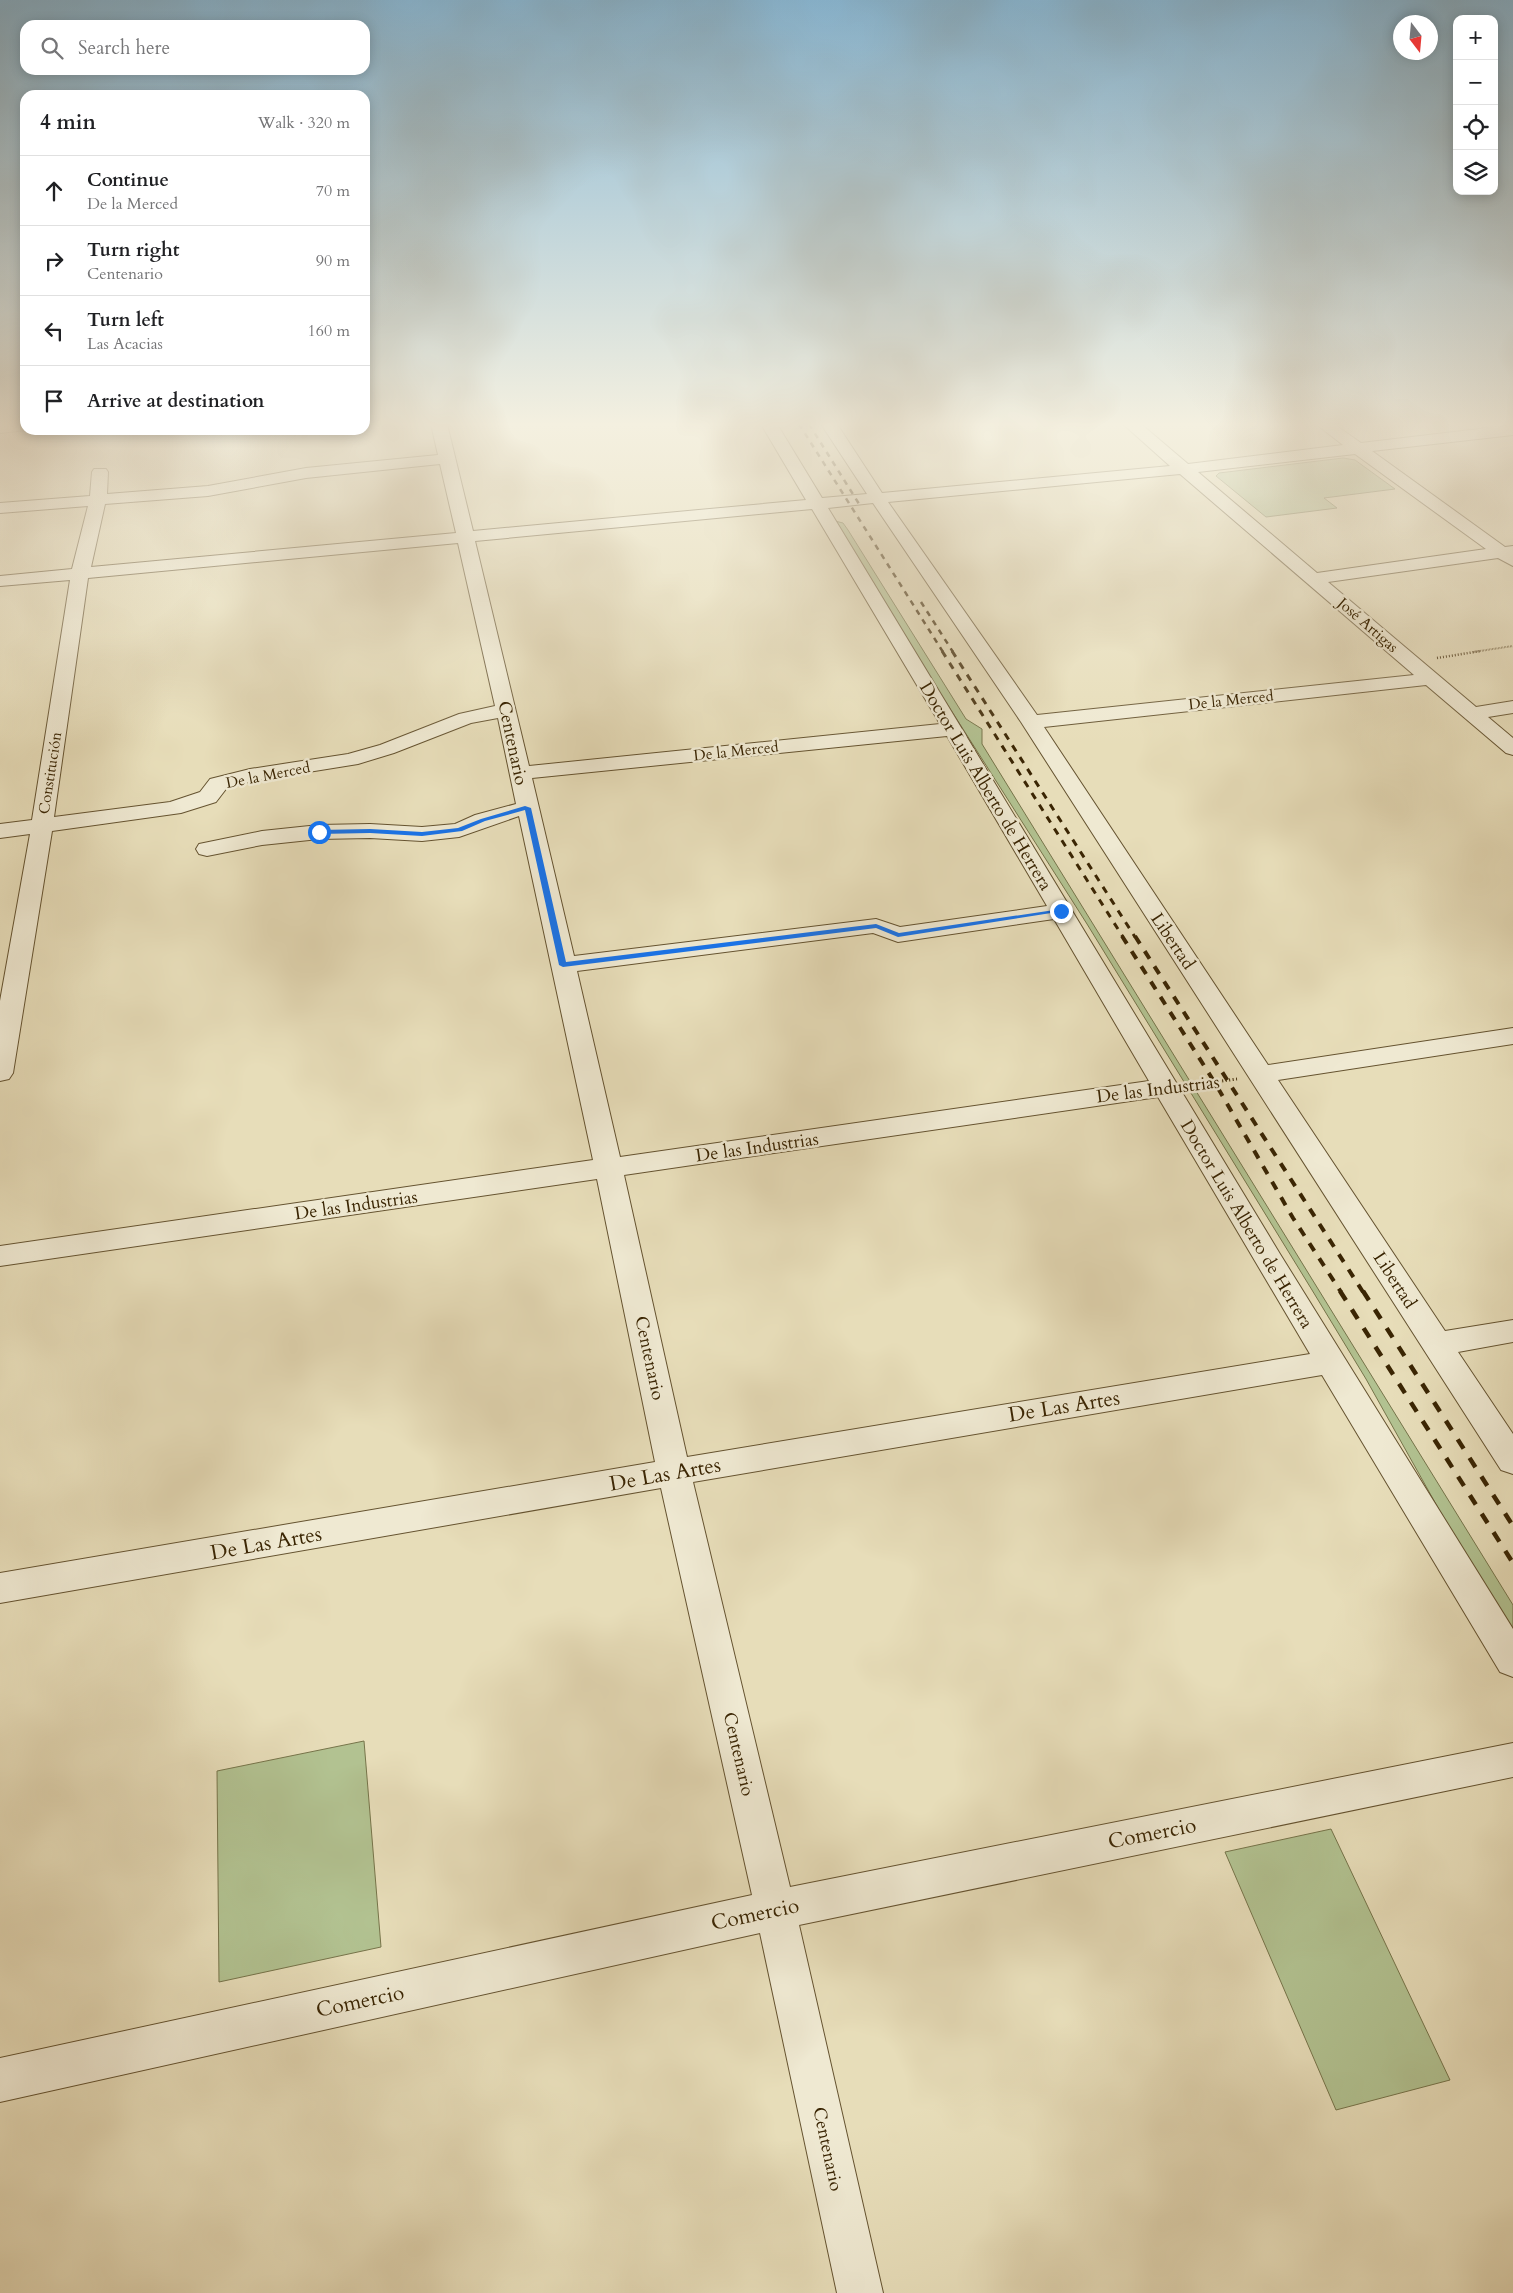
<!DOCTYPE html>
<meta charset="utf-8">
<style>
:root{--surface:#fff;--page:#f2f2f2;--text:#202124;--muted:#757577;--line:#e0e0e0}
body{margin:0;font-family:Cardo,serif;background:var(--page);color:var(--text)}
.controls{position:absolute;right:15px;top:15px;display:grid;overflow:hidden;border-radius:10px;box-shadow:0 2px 12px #0003}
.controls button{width:45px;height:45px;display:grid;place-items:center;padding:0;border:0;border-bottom:1px solid var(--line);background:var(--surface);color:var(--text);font:25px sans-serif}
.compass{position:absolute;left:1393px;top:15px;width:45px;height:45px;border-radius:50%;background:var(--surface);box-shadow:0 2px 12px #0003;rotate:164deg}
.stop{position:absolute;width:15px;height:15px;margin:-11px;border:4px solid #1a73e8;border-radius:50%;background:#fff}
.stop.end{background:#1a73e8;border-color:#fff;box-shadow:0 1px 5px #0008}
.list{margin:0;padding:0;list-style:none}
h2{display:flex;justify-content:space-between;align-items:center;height:65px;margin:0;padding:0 20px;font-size:21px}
h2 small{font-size:16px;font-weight:400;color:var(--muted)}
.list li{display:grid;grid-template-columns:32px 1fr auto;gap:15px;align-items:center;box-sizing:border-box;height:70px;padding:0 20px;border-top:1px solid var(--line)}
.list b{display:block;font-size:19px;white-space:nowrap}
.list p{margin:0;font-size:16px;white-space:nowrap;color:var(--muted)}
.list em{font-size:16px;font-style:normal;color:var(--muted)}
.icon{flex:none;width:28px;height:28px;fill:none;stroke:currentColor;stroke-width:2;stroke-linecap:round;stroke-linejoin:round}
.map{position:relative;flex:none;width:1513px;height:2293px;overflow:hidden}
.search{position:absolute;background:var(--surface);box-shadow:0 2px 12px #0003;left:20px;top:20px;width:350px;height:55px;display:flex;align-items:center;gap:12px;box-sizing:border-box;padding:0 18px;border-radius:15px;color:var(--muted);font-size:19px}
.panel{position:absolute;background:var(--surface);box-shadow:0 2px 12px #0003;left:20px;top:90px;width:350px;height:345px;border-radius:15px}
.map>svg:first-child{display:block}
</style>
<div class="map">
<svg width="1513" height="2293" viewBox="0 0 1513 2293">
<rect width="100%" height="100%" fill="#e7ddb9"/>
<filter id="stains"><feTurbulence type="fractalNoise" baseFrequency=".004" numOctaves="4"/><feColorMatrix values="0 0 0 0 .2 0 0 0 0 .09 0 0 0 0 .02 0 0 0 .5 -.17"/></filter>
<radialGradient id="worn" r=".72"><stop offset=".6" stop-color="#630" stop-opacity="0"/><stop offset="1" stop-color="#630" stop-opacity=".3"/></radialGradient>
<path fill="#b2c291" stroke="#76744a" d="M1343 458 1355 460 1395 489 1324 498 1337 508 1266 517 1216 476 1219 473Z
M835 521 843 523 848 530 966 719 982 729V744L1513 1605V1642L1366 1379 1312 1290 1087 924 832 523Z
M364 1741 381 1947 219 1982 217 1771Z
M1331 1829 1450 2080 1336 2110 1225 1852Z"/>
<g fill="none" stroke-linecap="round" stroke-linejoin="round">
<defs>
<path id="minor" d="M0 424H25V430H27L0 433Z
M431 424H447L473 531 806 500 761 424H777L822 498 867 494 821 424H837L882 493 1170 466 1123 424H1141L1188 464 1343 445 1316 424H1334L1361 443 1513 425V435L1372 451 1505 547 1513 546V566L1498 558 1328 582 1476 707 1513 701V713L1488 717 1513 738V755L1506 753 1426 685 1044 727 1268 1065 1513 1028V1044L1278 1080 1445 1331 1513 1320V1342L1458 1352 1513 1434V1474L1501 1470 1021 722 873 503 828 508 1280 1254 1513 1629V1677L1500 1672 1322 1375 693 1482 790 1887 1513 1743V1777L799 1925 883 2293H837L760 1933 0 2102V2058L752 1895 661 1488 0 1603V1573L655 1462 597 1179 0 1266V1246L593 1160 519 816 459 837 422 841 370 838 319 839 262 845 207 856 199 854 196 849 199 844 262 831 319 825 370 824 422 827 455 824 475 815 516 804 498 718 471 723 394 753 358 764 252 781 226 789 216 802 181 813 52 831 13 1073 9 1079 0 1081V1001L30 834 0 838V824L32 820 70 580 0 586V576L72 569 88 506 0 513V503L90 496 92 472 94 469H106L108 472 107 494 208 486 306 468 438 455ZM1355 454 1486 549 1317 573 1198 472ZM440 464 456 533 91 567 105 504 208 496 306 478ZM1180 474 1414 675 1037 715 888 502ZM812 509 940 724 529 766 475 541ZM458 543 495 706 459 714 380 745 348 754 250 769 210 779 200 792 170 802 54 817 88 578ZM947 736 1047 906 900 927 876 919 574 956 532 778ZM1054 919 1149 1081 620 1157 577 971 873 933 898 942ZM1158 1097 1310 1354 687 1457 624 1175Z"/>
</defs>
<use href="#minor" stroke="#655330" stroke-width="2"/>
<path stroke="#3a2503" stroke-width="2" stroke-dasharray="0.5 1" stroke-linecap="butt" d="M1473 652 1513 646"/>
<path stroke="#3a2503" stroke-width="2.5" stroke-dasharray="1 2" stroke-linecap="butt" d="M1437 658 1481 651"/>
<path stroke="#3a2503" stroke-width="3" stroke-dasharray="1 2.5" stroke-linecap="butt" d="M1191 1085 1237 1079"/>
<use href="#minor" fill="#efe9d2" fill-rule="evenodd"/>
<path stroke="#3a2503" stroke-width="2.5" stroke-dasharray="5.5 5.5" stroke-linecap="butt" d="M799 424 943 652
M809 424 861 507
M921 602 953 652"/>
<path stroke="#3a2503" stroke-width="3" stroke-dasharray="7 7" stroke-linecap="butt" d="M942 651 1123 937
M952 651 1135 937"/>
<path stroke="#3a2503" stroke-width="4" stroke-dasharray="9 9" stroke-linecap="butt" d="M1122 936 1215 1083 1293 1218 1341 1292
M1135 936 1363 1292"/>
<path stroke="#3a2503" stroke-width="4.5" stroke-dasharray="11 11" stroke-linecap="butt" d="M1340 1291 1513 1563
M1363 1291 1513 1526"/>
</g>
<linearGradient id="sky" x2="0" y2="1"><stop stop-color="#88b7d4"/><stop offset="0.57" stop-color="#f4f0e0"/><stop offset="1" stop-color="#f4f0e0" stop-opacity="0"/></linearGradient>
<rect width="1513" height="745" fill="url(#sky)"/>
<path fill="#1a73e8" d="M525 806 531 808 566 962 876 924 899 933 1061 909 1064 911 898 937 876 928 563 967 559 965 525 810 485 821 462 831 422 836 370 833 319 834 316 832 319 830 370 829 422 832 458 828 481 819Z"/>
<g text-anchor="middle" stroke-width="5" stroke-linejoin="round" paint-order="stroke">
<g font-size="15" fill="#3a2503" stroke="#efe9d2">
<text transform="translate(1368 625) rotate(41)" y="5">José Artigas</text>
<text transform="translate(1231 700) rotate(-6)" y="5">De la Merced</text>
<text transform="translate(736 751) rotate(-6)" y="5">De la Merced</text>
<text transform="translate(50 773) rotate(-81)" y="5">Constitución</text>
<text transform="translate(268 775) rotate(-11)" y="5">De la Merced</text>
</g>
<g font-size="18" fill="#3a2503" stroke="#efe9d2">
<text transform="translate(513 743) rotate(78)" y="6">Centenario</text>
<text transform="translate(986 786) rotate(59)" y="6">Doctor Luis Alberto de Herrera</text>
<text transform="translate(1173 941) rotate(56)" y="6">Libertad</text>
<text transform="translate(1158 1089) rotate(-7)" y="6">De las Industrias</text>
<text transform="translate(757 1147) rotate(-8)" y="6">De las Industrias</text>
<text transform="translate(356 1205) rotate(-8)" y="6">De las Industrias</text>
<text transform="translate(1247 1224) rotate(59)" y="6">Doctor Luis Alberto de Herrera</text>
<text transform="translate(1395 1280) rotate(57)" y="6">Libertad</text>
<text transform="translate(650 1358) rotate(78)" y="6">Centenario</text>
<text transform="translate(739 1754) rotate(77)" y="6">Centenario</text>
<text transform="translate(828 2149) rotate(78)" y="6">Centenario</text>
</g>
<g font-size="21" fill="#3a2503" stroke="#efe9d2">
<text transform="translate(1064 1406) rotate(-9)" y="7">De Las Artes</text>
<text transform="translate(665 1474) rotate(-10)" y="7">De Las Artes</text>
<text transform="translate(266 1543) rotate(-10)" y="7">De Las Artes</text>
<text transform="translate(1152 1833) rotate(-11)" y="7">Comercio</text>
<text transform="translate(755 1914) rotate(-12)" y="7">Comercio</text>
<text transform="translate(360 2001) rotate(-12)" y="7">Comercio</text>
</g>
</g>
<rect width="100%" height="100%" filter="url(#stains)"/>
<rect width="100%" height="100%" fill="url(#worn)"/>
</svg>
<div class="controls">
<button>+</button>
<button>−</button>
<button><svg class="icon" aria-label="locate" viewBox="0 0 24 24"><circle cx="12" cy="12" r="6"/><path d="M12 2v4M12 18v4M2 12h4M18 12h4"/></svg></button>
<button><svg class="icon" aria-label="layers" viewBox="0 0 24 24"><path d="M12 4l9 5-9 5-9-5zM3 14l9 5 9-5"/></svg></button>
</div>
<svg class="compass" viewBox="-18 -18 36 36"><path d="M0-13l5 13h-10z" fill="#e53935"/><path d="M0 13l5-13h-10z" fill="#757577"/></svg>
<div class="stop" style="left:319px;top:832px"></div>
<div class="stop end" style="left:1061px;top:911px"></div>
<div class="search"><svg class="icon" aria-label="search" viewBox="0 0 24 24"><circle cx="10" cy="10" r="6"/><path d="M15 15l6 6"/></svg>Search here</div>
<section class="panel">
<h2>4 min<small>Walk · 320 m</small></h2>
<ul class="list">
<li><svg class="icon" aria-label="ahead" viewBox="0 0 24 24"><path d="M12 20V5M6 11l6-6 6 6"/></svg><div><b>Continue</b><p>De la Merced</p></div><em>70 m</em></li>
<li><svg class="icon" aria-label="right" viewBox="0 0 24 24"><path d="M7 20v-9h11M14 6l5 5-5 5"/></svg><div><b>Turn right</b><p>Centenario</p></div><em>90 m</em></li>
<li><svg class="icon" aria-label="left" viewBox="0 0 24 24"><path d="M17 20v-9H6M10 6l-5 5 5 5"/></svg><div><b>Turn left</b><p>Las Acacias</p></div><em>160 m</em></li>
<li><svg class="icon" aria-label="arrive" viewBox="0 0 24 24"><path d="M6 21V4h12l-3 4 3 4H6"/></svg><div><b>Arrive at destination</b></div></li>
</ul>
</section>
</div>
